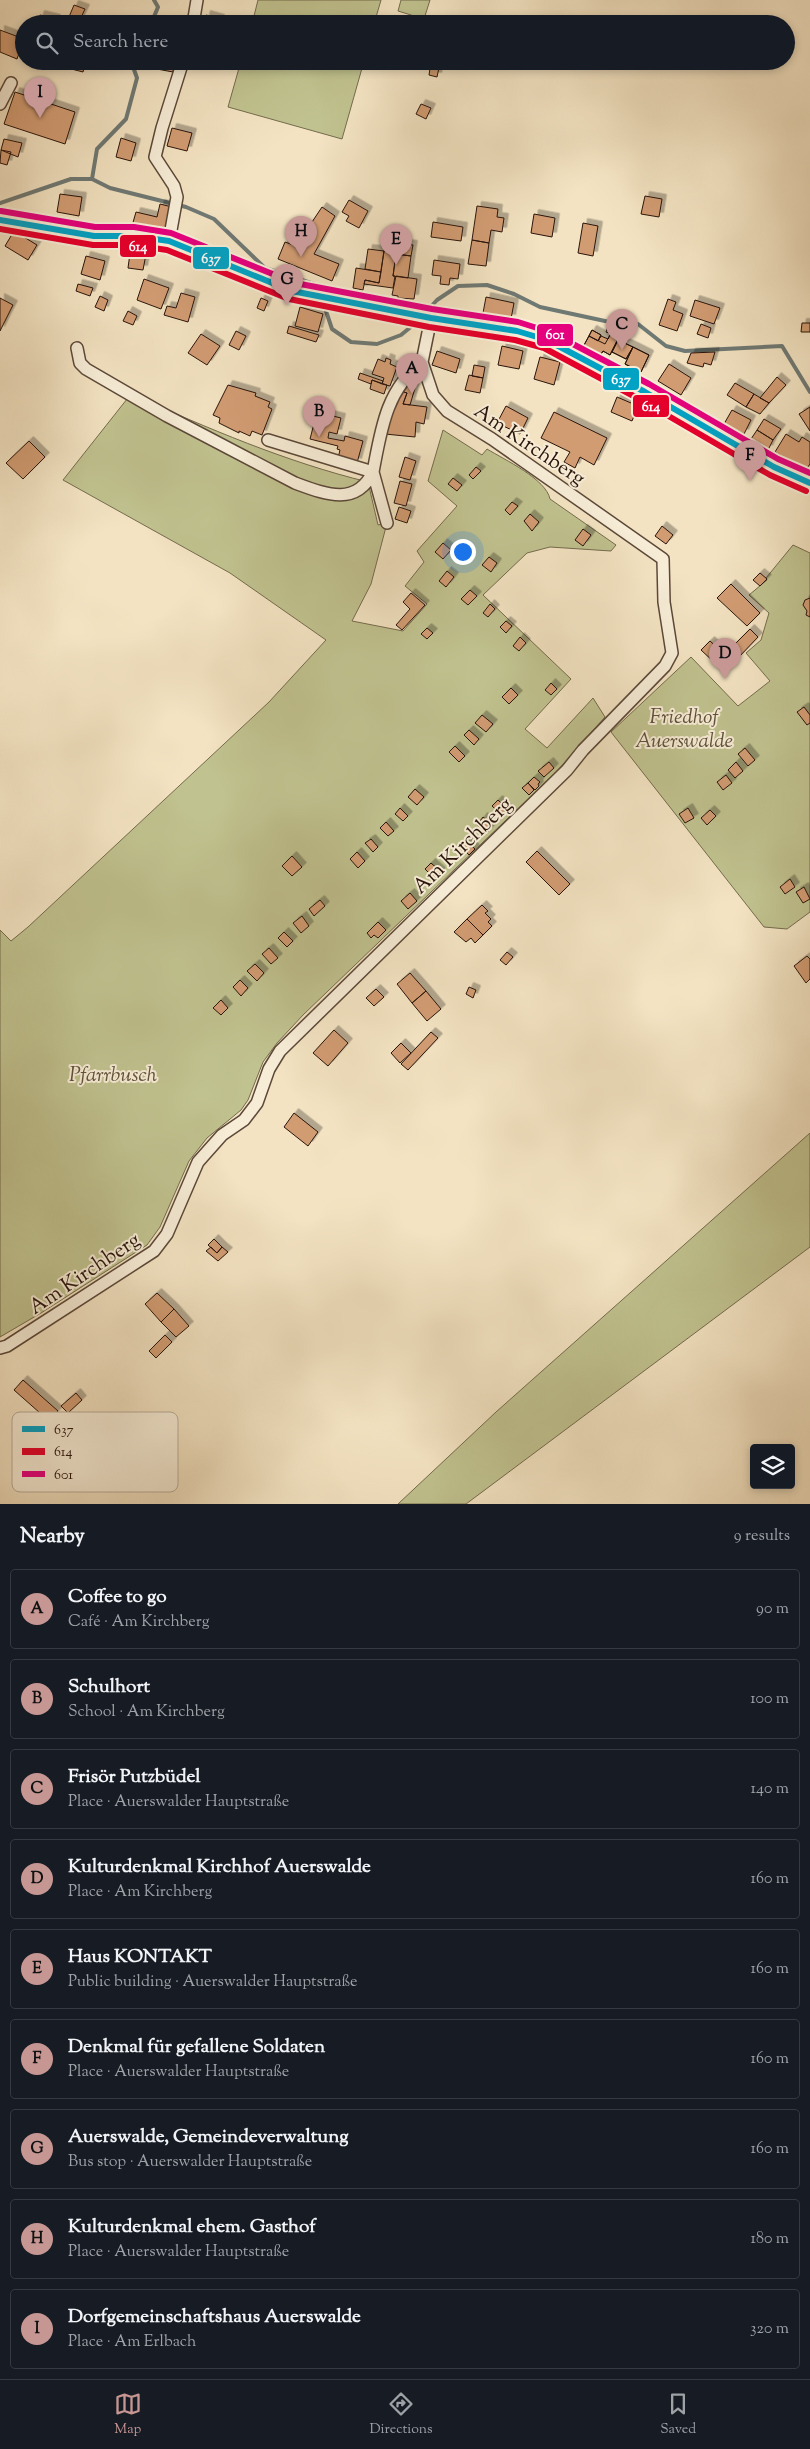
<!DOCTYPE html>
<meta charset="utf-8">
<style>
:root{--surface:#171b24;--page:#20242c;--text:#f1f3f6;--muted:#9ea1a6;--line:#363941;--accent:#c59692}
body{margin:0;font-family:"Sorts Mill Goudy",serif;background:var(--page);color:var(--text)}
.controls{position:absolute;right:15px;bottom:15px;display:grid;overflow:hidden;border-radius:5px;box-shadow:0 2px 8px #0003}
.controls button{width:45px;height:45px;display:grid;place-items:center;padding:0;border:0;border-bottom:1px solid var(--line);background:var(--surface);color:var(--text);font:25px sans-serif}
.you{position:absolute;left:462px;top:551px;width:18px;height:18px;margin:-12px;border:4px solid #fff;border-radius:50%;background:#1a73e8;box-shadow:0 0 0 8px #1a73e833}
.badge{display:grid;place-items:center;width:32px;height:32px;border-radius:50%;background:var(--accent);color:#111;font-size:16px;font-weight:700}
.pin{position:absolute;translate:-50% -41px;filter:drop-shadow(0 1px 2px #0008)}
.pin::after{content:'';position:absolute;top:26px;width:18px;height:15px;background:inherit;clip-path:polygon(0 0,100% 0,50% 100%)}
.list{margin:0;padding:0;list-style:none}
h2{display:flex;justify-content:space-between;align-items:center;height:65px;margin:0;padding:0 20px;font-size:21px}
h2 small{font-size:16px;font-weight:400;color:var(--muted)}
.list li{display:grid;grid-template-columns:32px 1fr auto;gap:15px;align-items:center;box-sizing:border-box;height:80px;margin:0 10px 10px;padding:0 10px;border:1px solid var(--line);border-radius:5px}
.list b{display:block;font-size:19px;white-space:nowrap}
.list p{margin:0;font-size:16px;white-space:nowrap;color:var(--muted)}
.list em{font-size:16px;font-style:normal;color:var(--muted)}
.icon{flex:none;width:28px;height:28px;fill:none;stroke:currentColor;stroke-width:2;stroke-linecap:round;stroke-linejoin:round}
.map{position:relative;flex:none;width:810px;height:1504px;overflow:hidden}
.search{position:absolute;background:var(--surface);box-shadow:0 2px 8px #0003;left:15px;right:15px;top:15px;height:55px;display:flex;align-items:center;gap:12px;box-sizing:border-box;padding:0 18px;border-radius:28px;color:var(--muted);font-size:19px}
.sheet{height:875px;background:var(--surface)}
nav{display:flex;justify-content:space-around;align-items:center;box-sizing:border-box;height:70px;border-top:1px solid var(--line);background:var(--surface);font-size:14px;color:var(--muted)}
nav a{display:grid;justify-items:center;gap:2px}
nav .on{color:var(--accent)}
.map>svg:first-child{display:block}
</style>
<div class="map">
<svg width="810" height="1504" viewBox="0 0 810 1504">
<defs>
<filter id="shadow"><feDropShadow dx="4.5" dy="-4.5" stdDeviation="0" flood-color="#0004"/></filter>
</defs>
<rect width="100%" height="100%" fill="#f3e3c2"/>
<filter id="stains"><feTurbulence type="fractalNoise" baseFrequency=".004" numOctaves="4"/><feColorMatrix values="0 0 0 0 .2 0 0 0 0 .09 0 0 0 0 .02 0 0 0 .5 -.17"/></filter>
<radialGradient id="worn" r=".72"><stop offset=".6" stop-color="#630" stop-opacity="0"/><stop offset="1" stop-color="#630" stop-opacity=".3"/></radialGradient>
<path fill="#c0c28f" stroke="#746b4d" d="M258 0H381L374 24H252Z
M401 0H430L424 19 398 11Z
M241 61H364L342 139 228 107Z
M131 394C207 428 286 462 368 482L378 525 387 523 371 584 352 621 403 631 427 604 405 586 424 562 417 551 457 506 428 481 443 430 482 455 487 449C505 460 546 479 550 499L616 545 611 551 550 547 527 553 483 595 571 679 525 729 547 748 593 698 605 717 556 772 303 1015 277 1043 263 1062 248 1100 241 1110 207 1138 189 1161 160 1227 147 1245 41 1313 0 1337V930L11 941 28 927 269 702 326 640 230 573 63 480Z
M793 545 810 553V912L787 929 764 927 611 732 691 657 738 706 770 681 746 653 761 640 769 613 749 595 767 580 766 578Z
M810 1133V1247L466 1504H398L496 1412Z"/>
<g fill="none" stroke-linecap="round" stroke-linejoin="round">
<path stroke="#6f7974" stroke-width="4" d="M151 24 158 7 154 0
M92 179 97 149 126 119 137 78 132 64V61
M0 203 71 179H92L110 188 186 207 214 219 265 268 314 284 318 291
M323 302 332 329 351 342 377 344 401 335 418 321
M426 312 437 300 458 286 487 285 514 294 540 307 605 321 638 324 666 346 685 351 782 346 810 392"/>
</g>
<path fill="#d29c73" stroke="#29140b" filter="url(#shadow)" d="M74 5 85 9 78 24H66Z
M40 15 56 19 54 24H37Z
M206 15 220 19 219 24H204Z
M0 30 24 39 17 59 0 52Z
M61 61H86L83 72 60 66Z
M158 61H175L173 72 157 69Z
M431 62 440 63 437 77 429 75Z
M15 92 75 112 65 144 4 124Z
M421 104 431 108 426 119 416 114Z
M172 128 192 133 187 151 167 146Z
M121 138 136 143 131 161 116 157Z
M4 139 22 143 18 157 1 150Z
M1 150 11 152 7 165 0 163Z
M60 194 82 197 79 216 57 212Z
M645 196 662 199 659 217 641 214Z
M349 200 368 211 359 228 346 221 349 216 342 212Z
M160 204 172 207 167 230 161 228 160 233 132 226 136 212 157 217Z
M477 206 498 209 497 217 504 218 502 232 491 230 489 243 472 240Z
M322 207 335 216 314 254 339 264 332 281 278 259 285 242 296 246Z
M534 214 555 218 552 237 531 233Z
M433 222 463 227 461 241 431 237Z
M583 223 598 226 593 256 578 253Z
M14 231 37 245 28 260 5 246Z
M472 240 489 243 486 266 468 264Z
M398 243 413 245 411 256 396 254Z
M131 246 147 249 143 270 128 268Z
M385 246 397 248 396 254 384 251Z
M368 249 384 251 381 272 365 269Z
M384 251 396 254 393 276H395L393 288 364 284 365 280 379 283Z
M396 254 411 256 408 278 393 276Z
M86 256 105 261 100 280 81 274Z
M434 260 460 264 458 279 450 278 449 285 440 284 441 276 432 275Z
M356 268 381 272 379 283 365 280 363 290 353 288Z
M396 276 417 279 414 299 398 298V296L392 295Z
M144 279 169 288 161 309 137 300Z
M78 284 93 288 90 296 76 291Z
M181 293 195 297 188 322 164 315 167 306 176 308Z
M100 296 108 300 104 311 95 307Z
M486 297 514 303 511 319 483 313Z
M0 298 13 305 0 331Z
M261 298 268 301 264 311 257 308Z
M668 299 676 302 673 310 683 314 677 331 659 325Z
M695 300 720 308 714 324 690 316Z
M300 307 323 314 318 332 295 326Z
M128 311 137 316 133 325 123 321Z
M802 323H810V332H801Z
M609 324 630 331 627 339 606 332Z
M701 324 711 328 708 338 697 334Z
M289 326 319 335 316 342 287 333Z
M592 330 601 335 598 341 601 336 608 339 610 335 618 339 610 355 603 351 600 356 583 347Z
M592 330 601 335 598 341 589 336Z
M236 331 246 336 239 350 229 345Z
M201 334 220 346 207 365 188 353Z
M610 335 618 339 610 355 603 351 600 356 583 347 589 336 605 344Z
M618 340 633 347 626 359 612 352Z
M618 340 633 347 626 359 612 352Z
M502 346 523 351 519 369 498 365Z
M633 347 649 355 641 372 625 364Z
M633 347 649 355 641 372 625 364Z
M437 351 460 359 456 373 432 365Z
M715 352 711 365 704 363 703 367 687 363 691 353Z
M540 357 560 362 554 385 534 379Z
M386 358 391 360 390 364 397 367 390 386 382 384 384 378 372 374 378 359 385 362Z
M669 364 691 378 681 395 658 381Z
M474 365 485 367 483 378 472 376Z
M360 373 383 381 382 384 372 380 371 384 358 379Z
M469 375 483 378 480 393 465 390Z
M777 377 786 385 769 403 760 398Z
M372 380 387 385 384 394 370 389Z
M735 383 754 394 746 407 727 395Z
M228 385 256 393 255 396 270 402 268 407 272 409 262 435 252 431 250 436 239 431V433L219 423 220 418 213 415Z
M404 385 415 388 410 405 403 404 407 393 401 391Z
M401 391 407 393 403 404 427 407 424 424 416 422 415 437 385 434Z
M754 394 769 403 760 414 746 407Z
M617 397 638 406 632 421 611 412Z
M506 406 528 418 520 434 497 423Z
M810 407V431L799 414Z
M732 410 751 420 744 434 724 424Z
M317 412 341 418 337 434 329 432 328 438 344 441 345 436 363 441 357 463 338 458 340 450 337 449 338 446 310 439Z
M554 412 607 438 594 465 580 457 575 468 564 462 570 452 541 438Z
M764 419 781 429 773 440 757 430Z
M757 430 773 440 768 450 751 439Z
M786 434 799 442 802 437 810 442V464L805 471 775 452Z
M29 441 45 457 23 479 6 463Z
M405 457 416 461 410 480 399 477Z
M476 467 481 471 473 479 469 475Z
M453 478 462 485 457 491 448 484Z
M400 481 412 484 406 506 394 503Z
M512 502 518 506 510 515 505 510Z
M399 507 411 511 407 523 395 519Z
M530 514 539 522 532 531 524 521Z
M662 526 673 535 666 544 655 536Z
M583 529 591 535 583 546 575 540Z
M443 543 451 550 443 559 435 552Z
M489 557 497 563 491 572 482 565Z
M447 571 454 577 446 587 439 581Z
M760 573 767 579 760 586 753 580Z
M731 584 760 613 747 626 717 598Z
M470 590 477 596 468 605 461 599Z
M411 593 425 605 402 630 396 625 410 609 403 602Z
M810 598V617L806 615 807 611 803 605 805 600Z
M490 604 495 609 488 617 483 613Z
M506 621 512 626 506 633 500 627Z
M427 628 433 633 427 639 421 634Z
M750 629 758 637 738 658 729 650Z
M520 637 526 643 519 651 513 646Z
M710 641 724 654 715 663 701 650Z
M551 683 557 689 551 695 545 690Z
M511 688 518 695 509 704 502 697Z
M804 707 810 715V723L807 725 797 712Z
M482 715 493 724 486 732 475 723Z
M469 730 479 739 474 745 464 735Z
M455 746 465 756 459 762 449 752Z
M745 748 755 760 748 766 738 754Z
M549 762 554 768 544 777 538 771Z
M736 762 743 771 735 778 728 770Z
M726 775 732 783 723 790 717 782Z
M534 777 540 782 538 784 539 786 535 790 528 783Z
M528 783 534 790 529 795 522 788Z
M415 789 424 797 417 805 408 797Z
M498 800 507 809 502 815 492 806Z
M400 808 408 816 403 821 395 814Z
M688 808 694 818 685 823 679 814Z
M710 810 716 816 707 825 701 818Z
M483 817 493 825 487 833 477 825Z
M386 822 394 831 388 836 380 828Z
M371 839 378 847 373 852 365 843Z
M466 841 475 849 469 855 461 846Z
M537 851 570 884 559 895 526 862Z
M357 852 365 861 358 868 350 859Z
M292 856 302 867 292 876 282 866Z
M431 863 441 872 435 879 425 869Z
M790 879 795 887 785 894 780 887Z
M804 887 810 899 803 903 796 892Z
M410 893 417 901 408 909 401 901Z
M320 900 325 906 314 916 309 909Z
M482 905 488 911 485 913 491 919 488 922 492 926 483 935 467 919Z
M302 916 309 926 301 933 293 923Z
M467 919 483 935 475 943 471 938 466 942 454 932Z
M378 922 386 930 378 938 374 935 371 938 367 933Z
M284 932 293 941 287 947 278 938Z
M269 948 278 958 271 964 262 954Z
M507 952 513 957 506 965 500 960Z
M807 956 810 959V979L806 983 794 966Z
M255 964 264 973 257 981 247 971Z
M410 973 426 991 412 1003 397 984Z
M240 980 248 988 241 996 233 987Z
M469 987 476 990 473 998 466 994Z
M376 989 384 997 374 1006 366 998Z
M426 991 441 1009 427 1021 412 1003Z
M221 1000 228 1008 221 1015 213 1008Z
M334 1030 348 1043 328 1066 313 1053Z
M431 1032 438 1038 408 1070 401 1064Z
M401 1043 411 1053 400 1063 391 1053Z
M294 1113 318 1132 308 1146 284 1127Z
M214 1239 222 1247 217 1253 208 1245Z
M211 1247 217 1253 222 1247 228 1252 218 1261 206 1251Z
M157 1293 174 1309 161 1322 145 1304Z
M174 1309 189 1326 176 1337 161 1322Z
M165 1335 172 1342 156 1358 149 1351Z
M23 1380 58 1411 49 1421 14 1390Z
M76 1393 82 1400 68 1413 61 1406Z"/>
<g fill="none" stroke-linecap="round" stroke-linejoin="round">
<defs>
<path id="street" d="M193 24 197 0
M0 104 11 83
M169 241 177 197 174 186 155 157 162 128 183 61
M77 348 80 363 86 369 167 416 295 483C325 494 356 507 373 472
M268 440 373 472C381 430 386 390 422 362
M373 472 387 523
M0 1348 7 1346 154 1251 167 1234 198 1162 222 1135 244 1120 257 1103 269 1069 280 1051 567 770 583 750 665 666 672 653 664 602 663 559 492 439 447 411 433 395 422 362 431 318"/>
<path id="secondary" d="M0 220 94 236H134L169 241 230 264 292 291 431 318 517 331 547 340 645 392 774 467 810 483"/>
</defs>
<use href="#street" stroke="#5c4839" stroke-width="14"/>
<use href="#secondary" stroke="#29140b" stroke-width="19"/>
<use href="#street" stroke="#f7edd7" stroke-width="11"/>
<use href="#secondary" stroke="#f7edd7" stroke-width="16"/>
<defs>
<path id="bus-1" d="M0 220 94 236H134L169 241 292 291 431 318 517 331 547 340 645 392 774 467 810 483"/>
<path id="bus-2" d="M0 229 93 245H133L167 250 289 299 429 327 515 340 544 348 641 400 770 475 806 491"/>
<path id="bus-3" d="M1 211 95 227H134L171 233 295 283 432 309 518 322 550 332 649 384 778 459 810 473"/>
</defs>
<use href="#bus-1" stroke="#f7edd7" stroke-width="10"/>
<use href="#bus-2" stroke="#f7edd7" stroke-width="10"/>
<use href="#bus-3" stroke="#f7edd7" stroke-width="10"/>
<use href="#bus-1" stroke="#02a2c4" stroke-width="6"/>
<use href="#bus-2" stroke="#e4002b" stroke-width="6"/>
<use href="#bus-3" stroke="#e5007d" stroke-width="6"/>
</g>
<g text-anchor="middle" stroke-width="4" stroke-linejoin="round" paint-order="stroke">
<g font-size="21" fill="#29140b" stroke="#f7edd7">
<text transform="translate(530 444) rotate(34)" y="7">Am Kirchberg</text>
<text transform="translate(462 845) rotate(-44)" y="7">Am Kirchberg</text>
<text transform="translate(84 1273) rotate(-34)" y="7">Am Kirchberg</text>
</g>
<g font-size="21" font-style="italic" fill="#5e5139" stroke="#f7edd7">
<text x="684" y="723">Friedhof<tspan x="684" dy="24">Auerswalde</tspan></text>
<text x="113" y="1081">Pfarrbusch</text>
</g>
</g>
<rect x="12" y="1412" width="166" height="80" rx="8" fill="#f7edd7" stroke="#b9ac9a" stroke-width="1"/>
<rect x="22" y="1426" width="23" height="6" fill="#02a2c4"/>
<rect x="22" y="1448" width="23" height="7" fill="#e4002b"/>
<rect x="22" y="1471" width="23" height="6" fill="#e5007d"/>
<g font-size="14" fill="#29140b">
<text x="54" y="1434">637</text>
<text x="54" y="1456">614</text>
<text x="54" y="1479">601</text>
</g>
<g stroke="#f7edd7" stroke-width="2">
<rect x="119" y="234" width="38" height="24" rx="5" fill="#e4002b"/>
<rect x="192" y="246" width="38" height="24" rx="5" fill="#02a2c4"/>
<rect x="536" y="323" width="38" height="24" rx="5" fill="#e5007d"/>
<rect x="602" y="367" width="38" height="24" rx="5" fill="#02a2c4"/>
<rect x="632" y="394" width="38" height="24" rx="5" fill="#e4002b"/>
</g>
<g font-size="14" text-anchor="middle" font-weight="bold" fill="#fff">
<text x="138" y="251">614</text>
<text x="211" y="263">637</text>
<text x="555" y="339">601</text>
<text x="621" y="384">637</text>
<text x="651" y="411">614</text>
</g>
<rect width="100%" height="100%" filter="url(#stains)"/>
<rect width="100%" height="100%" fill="url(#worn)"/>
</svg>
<div class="controls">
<button><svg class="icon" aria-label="layers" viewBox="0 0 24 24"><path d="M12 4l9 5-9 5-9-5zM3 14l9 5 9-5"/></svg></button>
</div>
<div class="you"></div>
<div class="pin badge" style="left:412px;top:394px">A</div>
<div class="pin badge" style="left:319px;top:437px">B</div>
<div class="pin badge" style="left:622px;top:350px">C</div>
<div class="pin badge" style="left:725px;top:679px">D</div>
<div class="pin badge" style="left:396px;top:265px">E</div>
<div class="pin badge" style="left:750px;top:481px">F</div>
<div class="pin badge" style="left:287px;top:305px">G</div>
<div class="pin badge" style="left:301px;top:257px">H</div>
<div class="pin badge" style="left:40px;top:118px">I</div>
<div class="search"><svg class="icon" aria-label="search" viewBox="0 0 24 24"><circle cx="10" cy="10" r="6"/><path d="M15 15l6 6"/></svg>Search here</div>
</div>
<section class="sheet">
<h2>Nearby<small>9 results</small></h2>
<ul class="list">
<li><span class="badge">A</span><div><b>Coffee to go</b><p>Café · Am Kirchberg</p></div><em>90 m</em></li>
<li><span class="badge">B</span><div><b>Schulhort</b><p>School · Am Kirchberg</p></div><em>100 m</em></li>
<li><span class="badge">C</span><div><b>Frisör Putzbüdel</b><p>Place · Auerswalder Hauptstraße</p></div><em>140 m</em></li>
<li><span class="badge">D</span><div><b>Kulturdenkmal Kirchhof Auerswalde</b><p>Place · Am Kirchberg</p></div><em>160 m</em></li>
<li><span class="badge">E</span><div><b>Haus KONTAKT</b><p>Public building · Auerswalder Hauptstraße</p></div><em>160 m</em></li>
<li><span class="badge">F</span><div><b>Denkmal für gefallene Soldaten</b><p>Place · Auerswalder Hauptstraße</p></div><em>160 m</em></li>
<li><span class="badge">G</span><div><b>Auerswalde, Gemeindeverwaltung</b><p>Bus stop · Auerswalder Hauptstraße</p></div><em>160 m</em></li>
<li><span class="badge">H</span><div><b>Kulturdenkmal ehem. Gasthof</b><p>Place · Auerswalder Hauptstraße</p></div><em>180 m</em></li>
<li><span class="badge">I</span><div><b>Dorfgemeinschaftshaus Auerswalde</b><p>Place · Am Erlbach</p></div><em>320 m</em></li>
</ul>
</section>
<nav>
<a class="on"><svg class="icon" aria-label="map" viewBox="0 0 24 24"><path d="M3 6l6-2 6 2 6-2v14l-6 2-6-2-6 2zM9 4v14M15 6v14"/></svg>Map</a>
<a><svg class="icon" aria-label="directions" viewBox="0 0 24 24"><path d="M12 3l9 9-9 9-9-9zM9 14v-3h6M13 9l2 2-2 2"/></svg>Directions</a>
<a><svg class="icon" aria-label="saved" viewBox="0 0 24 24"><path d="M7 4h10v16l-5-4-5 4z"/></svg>Saved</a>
</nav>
